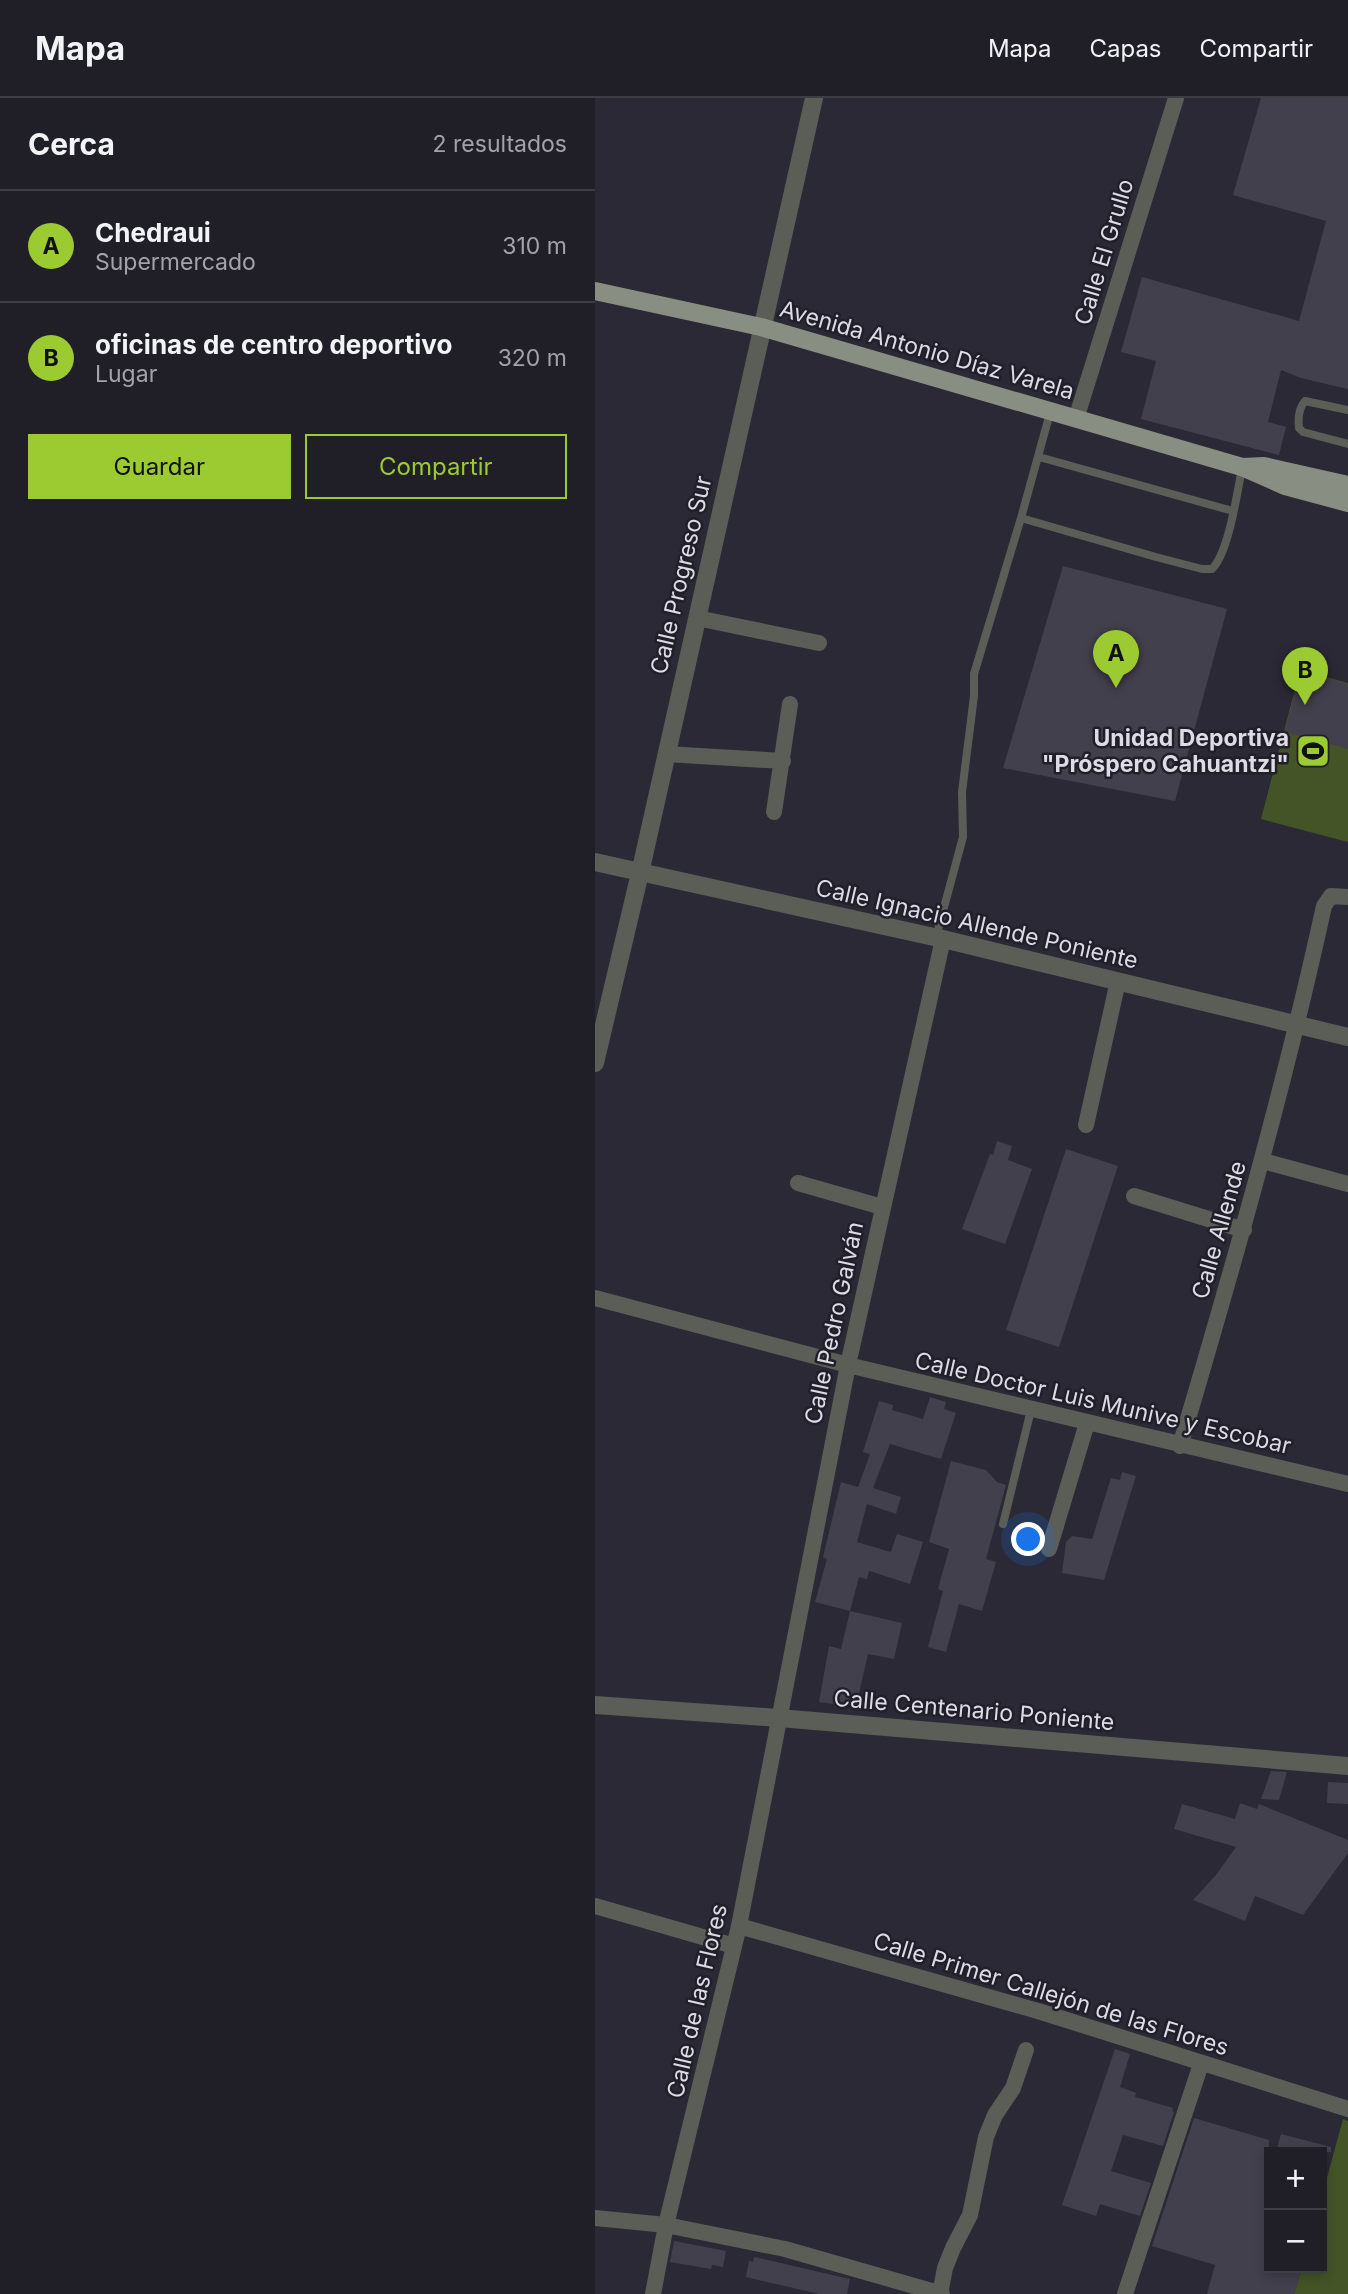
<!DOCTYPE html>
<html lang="es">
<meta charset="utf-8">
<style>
:root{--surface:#201f28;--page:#282730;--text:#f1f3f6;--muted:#a2a2a8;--line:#3d3d45;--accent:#9cca31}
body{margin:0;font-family:Inter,sans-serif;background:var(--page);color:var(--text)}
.controls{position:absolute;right:21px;bottom:21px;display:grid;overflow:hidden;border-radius:0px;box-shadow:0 4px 10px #0003}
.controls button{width:63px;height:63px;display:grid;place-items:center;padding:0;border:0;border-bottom:2px solid var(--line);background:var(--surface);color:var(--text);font:35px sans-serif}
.you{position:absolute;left:434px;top:1442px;width:24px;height:24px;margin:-18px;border:5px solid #fff;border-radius:50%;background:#1a73e8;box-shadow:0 0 0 10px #1a73e833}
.badge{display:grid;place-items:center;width:46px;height:46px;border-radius:50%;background:var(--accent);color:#111;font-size:23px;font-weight:700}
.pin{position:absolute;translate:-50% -58px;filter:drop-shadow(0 2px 4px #0008)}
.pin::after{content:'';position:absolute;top:37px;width:24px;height:21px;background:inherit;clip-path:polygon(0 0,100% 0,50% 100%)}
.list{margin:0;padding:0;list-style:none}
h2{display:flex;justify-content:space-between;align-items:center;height:91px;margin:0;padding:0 28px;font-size:30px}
h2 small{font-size:23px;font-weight:400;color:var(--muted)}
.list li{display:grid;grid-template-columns:46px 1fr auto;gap:21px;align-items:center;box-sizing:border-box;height:112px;padding:0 28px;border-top:2px solid var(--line)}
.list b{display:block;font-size:26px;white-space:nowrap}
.list p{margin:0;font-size:23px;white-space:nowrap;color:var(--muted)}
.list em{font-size:23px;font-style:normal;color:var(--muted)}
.actions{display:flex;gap:14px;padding:21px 28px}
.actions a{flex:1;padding:16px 0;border:2px solid var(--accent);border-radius:0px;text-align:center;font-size:24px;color:var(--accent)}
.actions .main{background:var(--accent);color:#111}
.map{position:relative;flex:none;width:753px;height:2196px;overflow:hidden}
header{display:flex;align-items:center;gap:42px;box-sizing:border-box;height:98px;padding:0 35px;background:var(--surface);border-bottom:2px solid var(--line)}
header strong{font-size:33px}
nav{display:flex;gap:38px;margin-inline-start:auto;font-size:24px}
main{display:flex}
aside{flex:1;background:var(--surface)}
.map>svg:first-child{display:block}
</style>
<header>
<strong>Mapa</strong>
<nav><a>Mapa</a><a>Capas</a><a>Compartir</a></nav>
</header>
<main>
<aside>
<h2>Cerca<small>2 resultados</small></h2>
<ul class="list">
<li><span class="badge">A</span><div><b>Chedraui</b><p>Supermercado</p></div><em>310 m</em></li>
<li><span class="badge">B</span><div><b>oficinas de centro deportivo</b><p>Lugar</p></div><em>320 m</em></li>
</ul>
<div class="actions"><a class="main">Guardar</a><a>Compartir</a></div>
</aside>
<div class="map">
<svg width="753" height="2196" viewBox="0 0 753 2196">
<rect width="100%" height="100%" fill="#2b2935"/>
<path fill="#445427" d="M705 572 753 585V744L666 721Z
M748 2021 753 2023V2196H699L707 2170H727V2098Z"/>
<path fill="#43404d" d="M666 0H753V291L706 280 686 272 673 324 691 329 684 357 546 321 561 263 526 254 547 179 704 223 731 123 638 97Z
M468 468 632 511 580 703 408 670Z
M705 572 753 586V651L690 634Z
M402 1043 417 1048 413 1062 437 1071 410 1146 367 1131 395 1056 398 1057Z
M471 1051 523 1068 464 1249 411 1232Z
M335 1299 351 1304 349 1311 361 1315 346 1361 295 1346 278 1390 306 1399 301 1416 272 1406 262 1444 296 1454 302 1436 328 1444 315 1486 274 1473 272 1481 264 1479 255 1513 220 1504 232 1461 228 1459 246 1384 263 1389 275 1356 268 1354 284 1303 298 1307 297 1312 328 1321Z
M356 1363 391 1372 402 1384 411 1387 391 1461 401 1464 387 1513 364 1506 351 1554 333 1549 348 1493 343 1491 354 1451 334 1444Z
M527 1374 541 1378 509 1482 467 1475 471 1444 477 1438 497 1441 516 1380 525 1382Z
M255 1513 307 1525 299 1561 273 1556 261 1609 224 1604 234 1548 246 1551Z
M676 1673 692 1674 684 1702 666 1701Z
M733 1684 753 1685V1706L732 1705Z
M645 1705 662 1711 664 1706 753 1742V1755L708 1817 660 1798 650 1823 598 1802 621 1777 641 1749 579 1731 587 1706 640 1721Z
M520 1951 535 1956 525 1989 541 1995 540 1999 578 2010 577 2013 579 2014 568 2048 528 2037 516 2073 556 2085 545 2118 505 2106 501 2118 467 2107Z
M599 2020 674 2042V2170H707L699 2196H612L620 2167 557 2148Z
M686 2036 736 2049V2054H681Z
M79 2143 131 2153 128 2169 117 2167 116 2171 75 2164Z
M159 2159 255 2181 252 2196H224L151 2179 154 2163 158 2164Z"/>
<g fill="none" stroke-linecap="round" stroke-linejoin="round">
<path stroke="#5b5d57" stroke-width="8" d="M753 312 710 303C704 310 703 321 704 330L708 334 753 346
M444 359 638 413
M426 420 455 315
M341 839 368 739 367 694 379 598V576L426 420 561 459 607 471H617C634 454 642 395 647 370
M408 1426 436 1312"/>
<path stroke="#5b5d57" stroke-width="16" d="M481 321 581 0
M102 520 224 545
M71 656 188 663
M179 714 195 606
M491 1027 523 883
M668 1063 753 1086
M203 1085 287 1109
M539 1098 649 1132
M0 1200 253 1267 753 1386
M585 1348C638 1169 689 991 729 808L736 798 753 799
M454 1451 492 1325
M0 1808 139 1848
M144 1828 443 1913 753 2011
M0 2120 71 2127 190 2151 347 2196
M58 2196 71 2127 144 1828 253 1267 348 841
M345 2196 350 2170 358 2150 375 2117 391 2039 400 2017 418 1990 431 1952
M530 2196 606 1966"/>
<path stroke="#5b5d57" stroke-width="18" d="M0 764 348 841 753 939
M0 965 45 775 219 0
M0 1607 184 1620 753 1668"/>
<path stroke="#898e82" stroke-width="18" d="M0 193 166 229 647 369 690 388 753 405
M647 369 669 368 753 387"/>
</g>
<defs>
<symbol id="stadium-square" viewBox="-11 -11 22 22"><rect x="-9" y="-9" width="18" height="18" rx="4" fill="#9cca31" stroke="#211f2a"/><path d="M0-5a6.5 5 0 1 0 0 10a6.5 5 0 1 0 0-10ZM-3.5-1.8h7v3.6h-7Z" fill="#111"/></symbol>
</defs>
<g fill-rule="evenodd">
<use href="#stadium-square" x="699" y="634" width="38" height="38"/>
</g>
<g text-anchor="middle" stroke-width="5" stroke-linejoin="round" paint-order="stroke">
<g font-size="23" fill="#dddbe3" stroke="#211f2a">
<text transform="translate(509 154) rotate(-73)" y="8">Calle El Grullo</text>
<text transform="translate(332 252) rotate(16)" y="8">Avenida Antonio Díaz Varela</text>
<text transform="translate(86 477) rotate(-77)" y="8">Calle Progreso Sur</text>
<text transform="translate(382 826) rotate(13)" y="8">Calle Ignacio Allende Poniente</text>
<text transform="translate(624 1132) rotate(-74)" y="8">Calle Allende</text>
<text transform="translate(239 1225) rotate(-78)" y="8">Calle Pedro Galván</text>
<text transform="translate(508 1305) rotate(13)" y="8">Calle Doctor Luis Munive y Escobar</text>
<text transform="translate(379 1612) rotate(5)" y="8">Calle Centenario Poniente</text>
<text transform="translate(456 1896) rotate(17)" y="8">Calle Primer Callejón de las Flores</text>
<text transform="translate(102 1903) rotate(-77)" y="8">Calle de las Flores</text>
</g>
<g font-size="23" font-weight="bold" fill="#dddbe3" stroke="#211f2a" text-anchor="end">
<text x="694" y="648">Unidad Deportiva<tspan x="694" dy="26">"Próspero Cahuantzi"</tspan></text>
</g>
</g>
</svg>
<div class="controls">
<button>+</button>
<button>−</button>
</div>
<div class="you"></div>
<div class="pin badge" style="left:521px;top:590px">A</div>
<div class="pin badge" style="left:710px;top:607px">B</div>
</div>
</main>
